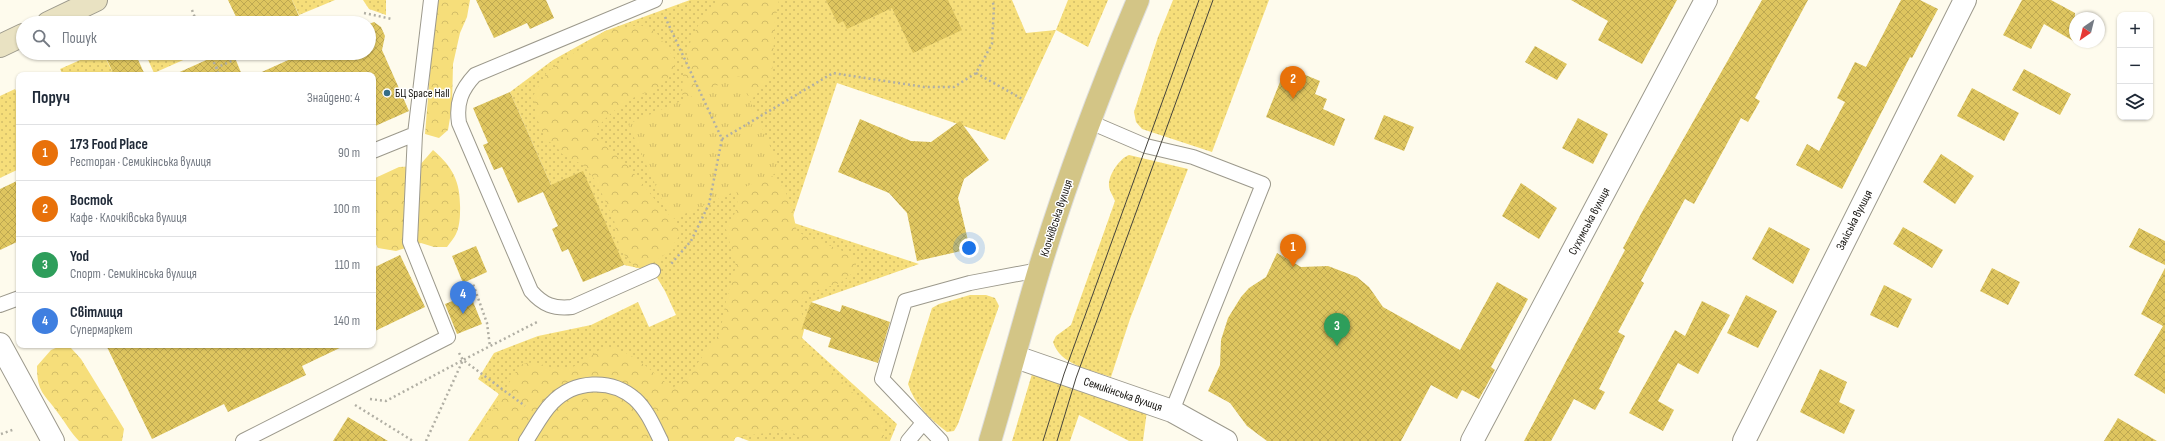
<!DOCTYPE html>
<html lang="uk">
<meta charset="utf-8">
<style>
:root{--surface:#fff;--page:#f2f2f3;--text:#1f2937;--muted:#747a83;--line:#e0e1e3;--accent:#356e87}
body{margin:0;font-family:"Sofia Sans Condensed",sans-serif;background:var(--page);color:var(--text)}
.controls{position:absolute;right:12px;top:12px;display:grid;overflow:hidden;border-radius:8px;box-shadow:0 1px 3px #0004}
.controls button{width:36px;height:36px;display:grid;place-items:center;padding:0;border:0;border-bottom:1px solid var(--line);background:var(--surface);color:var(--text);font:20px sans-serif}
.compass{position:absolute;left:2069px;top:12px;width:36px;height:36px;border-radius:50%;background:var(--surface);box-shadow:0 1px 3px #0004;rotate:215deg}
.you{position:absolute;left:969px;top:248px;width:14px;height:14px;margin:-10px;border:3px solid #fff;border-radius:50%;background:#1a73e8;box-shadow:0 0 0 6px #1a73e833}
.badge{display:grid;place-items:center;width:26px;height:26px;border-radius:50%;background:var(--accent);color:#fff;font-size:13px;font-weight:700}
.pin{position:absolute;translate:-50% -33px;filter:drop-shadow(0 1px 2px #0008)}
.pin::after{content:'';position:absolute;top:21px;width:14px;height:12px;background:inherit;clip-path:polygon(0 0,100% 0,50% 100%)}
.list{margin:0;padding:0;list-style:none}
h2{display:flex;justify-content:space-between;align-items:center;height:52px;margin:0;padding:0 16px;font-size:17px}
h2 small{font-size:13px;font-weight:400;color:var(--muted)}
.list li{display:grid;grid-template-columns:26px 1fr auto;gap:12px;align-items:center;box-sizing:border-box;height:56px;padding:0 16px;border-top:1px solid var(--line)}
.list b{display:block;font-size:15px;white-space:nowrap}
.list p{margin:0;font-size:13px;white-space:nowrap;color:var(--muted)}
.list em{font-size:13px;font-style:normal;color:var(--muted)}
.icon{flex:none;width:22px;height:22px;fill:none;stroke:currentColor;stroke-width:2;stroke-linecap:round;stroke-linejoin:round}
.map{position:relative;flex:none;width:2165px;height:441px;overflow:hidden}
.search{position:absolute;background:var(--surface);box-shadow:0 1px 3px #0004;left:16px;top:16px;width:360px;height:44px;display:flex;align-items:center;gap:10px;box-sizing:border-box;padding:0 14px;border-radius:22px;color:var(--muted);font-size:15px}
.panel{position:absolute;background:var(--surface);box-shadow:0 1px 3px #0004;left:16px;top:72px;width:360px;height:276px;border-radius:8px}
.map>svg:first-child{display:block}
</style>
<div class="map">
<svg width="2165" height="441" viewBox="0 0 2165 441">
<defs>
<pattern id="grass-dots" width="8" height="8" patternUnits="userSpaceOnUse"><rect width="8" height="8" fill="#f6de7a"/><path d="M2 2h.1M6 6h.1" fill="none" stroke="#d2bd68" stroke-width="1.8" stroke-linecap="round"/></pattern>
<pattern id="forest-crowns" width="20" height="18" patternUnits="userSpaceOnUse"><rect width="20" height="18" fill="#f6de7a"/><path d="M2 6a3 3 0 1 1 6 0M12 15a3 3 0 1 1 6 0" fill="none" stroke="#d2bd68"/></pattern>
<pattern id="park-tufts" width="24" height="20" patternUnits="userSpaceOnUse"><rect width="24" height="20" fill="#f6de7a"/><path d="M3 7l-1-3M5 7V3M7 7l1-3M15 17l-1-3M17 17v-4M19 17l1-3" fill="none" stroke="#d2bd68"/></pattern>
<pattern id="building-cross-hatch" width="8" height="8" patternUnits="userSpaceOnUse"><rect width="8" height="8" fill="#dec55f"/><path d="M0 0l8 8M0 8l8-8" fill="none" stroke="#bea851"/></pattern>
</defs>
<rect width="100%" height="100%" fill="#fefbed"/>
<path fill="url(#grass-dots)" d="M292 0H335L299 15Z
M363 0H386V15L369 9Z
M690 0H1012L1026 33 1056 30 1068 0H1108L1088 47 1056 30 1005 140 837 83 791 222 919 264 811 302 802 338 897 424 890 441H749L736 436 734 441H468L499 394 478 379 494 353 538 336 591 325 638 302 649 327 676 315 665 291 653 271 624 265 551 185 510 92 553 60 605 31Z
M1173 0H1269L1212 152 1142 129 1136 122 1134 112 1158 37Z
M96 53H103L114 75H63L60 69Z
M145 53H199L154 73Z
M15 89 19 97V169L0 178V96Z
M1129 155 1188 169 1130 319 1111 377C1091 370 1060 365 1053 342L1056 336 1071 325 1115 201C1113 196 1109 190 1109 186 1108 175 1120 158 1129 155Z
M970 295H986L995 298 999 306 958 424 954 431 947 432C931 420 914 404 908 384L932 308 939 304Z
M1035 364 1148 403 1143 441H1129L1079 415 1070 441H1012Z"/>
<path fill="url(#forest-crowns)" d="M436 0H470L467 17 460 33 453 64 452 106 448 130 439 138 425 134Z
M720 0H779L775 21 772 74 756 95 734 116 705 125 682 94 683 76 691 39 700 22Z
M640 25 656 32 676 61C663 96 652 86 626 102 611 112 600 123 590 137L594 136 628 166 681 232C673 249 656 266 636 268L620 250 614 220 596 181 583 165 562 154 556 146 545 139 538 121 533 96 547 72 605 31Z
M433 150C455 169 461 184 460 213 460 219 459 228 456 234 454 238 450 243 447 247H434L421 243 396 251 378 248 373 239V179L399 167 419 166Z
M730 170C738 170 753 167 761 170 788 180 792 207 797 232L857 257 855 271 840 283 818 290 799 301 804 324 801 342 884 423V441H808L787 430 737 437 730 441H474L520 365C540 358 545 370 564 369 574 369 588 358 596 352 620 336 654 375 673 388L691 372 720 333 726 301 736 266 726 229C742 206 739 196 730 170Z
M58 347 71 348 81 359 124 429 122 441H79C71 433 65 422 58 413 44 393 37 393 37 366L51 350Z"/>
<path fill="url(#park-tufts)" d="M739 76 781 171 671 220 628 124Z"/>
<path fill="url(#building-cross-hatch)" d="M228 0H292L302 23H239Z
M476 0H546L554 18 530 29 527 23 494 38Z
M826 0H948L962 30 913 53 892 8 847 29 843 21 838 24Z
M1571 0H1677L1642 64 1598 40 1608 21Z
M1762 0H1808L1755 98 1760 101 1748 122 1741 118 1694 204 1685 199 1641 281 1644 283 1618 332 1625 336 1599 389 1605 392 1595 410 1574 399 1551 441H1524L1625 250 1623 248 1642 212Z
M1901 0H1920L1938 9 1912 58 1910 57 1842 189 1796 165 1807 144 1819 151 1845 102 1837 98 1855 62 1866 67Z
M2022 0H2051L2075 13V42L2044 24 2031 49 2003 35Z
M374 22 381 27 385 36 382 50 409 111 373 127V75H255L304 53H369V24Z
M1535 46 1567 64 1557 80 1525 62Z
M122 53H135L145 75H114L107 60Z
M222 53H233L242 75H173Z
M1286 67 1320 81 1315 94 1327 99 1323 109 1345 119 1334 146 1266 117Z
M2024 69 2071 94 2060 115 2012 90Z
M1972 88 2019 113 2004 141 1957 116Z
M510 92 551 185 583 171 624 265 583 282 568 249 562 252 552 229 558 226 543 192 518 203 502 167 494 170 483 145 488 143 473 108Z
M1384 115 1414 127 1404 151 1374 139Z
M1578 118 1608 134 1593 164 1562 148Z
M860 119 911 141 931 142 960 121 989 160 964 179 958 198 970 249 917 261 907 213 889 193 838 172Z
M1941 154 1974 176 1955 204 1923 182Z
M19 180V241L0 250V189Z
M1521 183 1557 208 1539 239 1502 216Z
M1769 227 1810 249 1793 284 1752 259Z
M1903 227 1943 250 1932 268 1893 244Z
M2139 228 2165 241V265L2129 247Z
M476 246 487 272 463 283 452 256Z
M1277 253 1301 267 1328 266 1357 277 1369 287 1383 307 1460 350 1497 282 1528 299 1491 367 1495 370 1479 399 1462 390 1457 399 1431 385 1401 441H1267L1247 426 1230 403 1208 391 1220 365 1221 340 1228 318 1241 297 1249 288 1266 277Z
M400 255 425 307 373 332V268Z
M1992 268 2020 282 2008 305 1980 291Z
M2165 268V394L2134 375 2163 326 2141 314Z
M1884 285 1912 299 1898 328 1870 315Z
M470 294 482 324 457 334 445 304Z
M1746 295 1777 311 1758 348 1727 333Z
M1702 301 1730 315 1698 374 1678 363 1658 401 1674 410 1663 431 1629 413 1675 330 1685 336Z
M811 302 840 312 842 305 890 322 878 363 828 347 831 338 802 328Z
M106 345H346L302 366 306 375 228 412 224 404 152 439Z
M1820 369 1847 382 1839 402 1855 410 1844 434 1800 412Z
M348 417 388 441H333Z
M2118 418 2157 441H2104Z"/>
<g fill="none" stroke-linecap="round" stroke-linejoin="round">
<defs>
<path id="lane" d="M1090 122 1146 146 1193 157 1263 184 1172 411
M373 151 415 134
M653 271 572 307C554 309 543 305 531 291L459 123C456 103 461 90 475 75L655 0
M0 305 19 298
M243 441 448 337 410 242 415 134 431 0
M526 441C534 429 542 413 552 403 574 380 611 378 635 399 647 410 654 427 661 441
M908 441 923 423
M941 441 882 379 905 301 970 283 1039 270"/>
<path id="street" d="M0 344 53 441
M1016 357 1172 411 1226 441
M1472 441 1706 0
M1744 441 1965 0"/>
<path id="secondary" d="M48 23 96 0
M0 46 23 35"/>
<path id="primary" d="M990 441C1007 384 1022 327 1039 270 1067 178 1101 88 1138 0"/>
</defs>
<use href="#lane" stroke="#9c998c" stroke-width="16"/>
<use href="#street" stroke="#9c998c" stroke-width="24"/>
<use href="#secondary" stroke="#9c998c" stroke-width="24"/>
<use href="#primary" stroke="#dededd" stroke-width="24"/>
<path stroke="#b1afa4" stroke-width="2.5" stroke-dasharray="2 3" stroke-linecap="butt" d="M192 10 197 23
M364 13 392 19
M665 17 722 139 709 204 691 241 671 264
M210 53 219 75
M216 68 249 53
M976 73 1024 100
M722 139 833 73 924 87H954L976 73 992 44 994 6 992 0
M460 290 473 284 487 323 490 347
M459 353 463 360 525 406
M370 399 386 401 463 360
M355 405 413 441
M1 434 15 429
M426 441 463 360 539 321"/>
<use href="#lane" stroke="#fff" stroke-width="14"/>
<use href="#street" stroke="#fff" stroke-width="22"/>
<use href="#secondary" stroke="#e9e2c2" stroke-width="22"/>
<use href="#primary" stroke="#d3c586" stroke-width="22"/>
<path stroke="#45433c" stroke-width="1" d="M1043 441 1064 374 1199 0
M1057 441 1076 378 1213 0"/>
</g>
<circle fill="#356e87" stroke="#fff" stroke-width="1.5" cx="387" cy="93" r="4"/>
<g text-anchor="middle" stroke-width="3" stroke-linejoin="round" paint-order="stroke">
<g font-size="12" fill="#14120e" stroke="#fff" text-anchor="start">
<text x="395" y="97">БЦ Space Hall</text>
</g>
<g font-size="12" fill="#14120e" stroke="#fff">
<text transform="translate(1056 218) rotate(-72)" y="4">Клочківська вулиця</text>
<text transform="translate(1854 220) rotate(-63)" y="4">Заліська вулиця</text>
<text transform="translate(1589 221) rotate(-62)" y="4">Сухумська вулиця</text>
<text transform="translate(1123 394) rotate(19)" y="4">Семикінська вулиця</text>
</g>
</g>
</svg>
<div class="controls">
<button>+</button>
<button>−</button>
<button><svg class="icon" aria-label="layers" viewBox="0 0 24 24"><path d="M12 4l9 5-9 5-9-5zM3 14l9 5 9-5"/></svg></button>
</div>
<svg class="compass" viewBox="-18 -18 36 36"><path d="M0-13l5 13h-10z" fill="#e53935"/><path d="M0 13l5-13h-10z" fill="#747a83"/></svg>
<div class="you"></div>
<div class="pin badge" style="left:1293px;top:267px;background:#e8710a">1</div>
<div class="pin badge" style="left:1293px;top:99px;background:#e8710a">2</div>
<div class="pin badge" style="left:1337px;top:346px;background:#2e9e5b">3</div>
<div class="pin badge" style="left:463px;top:314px;background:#3f7fe0">4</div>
<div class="search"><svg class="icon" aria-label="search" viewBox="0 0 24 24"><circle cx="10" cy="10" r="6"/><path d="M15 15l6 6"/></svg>Пошук</div>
<section class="panel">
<h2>Поруч<small>Знайдено: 4</small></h2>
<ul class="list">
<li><span class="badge" style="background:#e8710a">1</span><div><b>173 Food Place</b><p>Ресторан · Семикінська вулиця</p></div><em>90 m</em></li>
<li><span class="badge" style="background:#e8710a">2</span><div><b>Восток</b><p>Кафе · Клочківська вулиця</p></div><em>100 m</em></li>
<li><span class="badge" style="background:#2e9e5b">3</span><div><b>Yod</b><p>Спорт · Семикінська вулиця</p></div><em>110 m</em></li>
<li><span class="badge" style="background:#3f7fe0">4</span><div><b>Світлиця</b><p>Супермаркет</p></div><em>140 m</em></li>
</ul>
</section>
</div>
